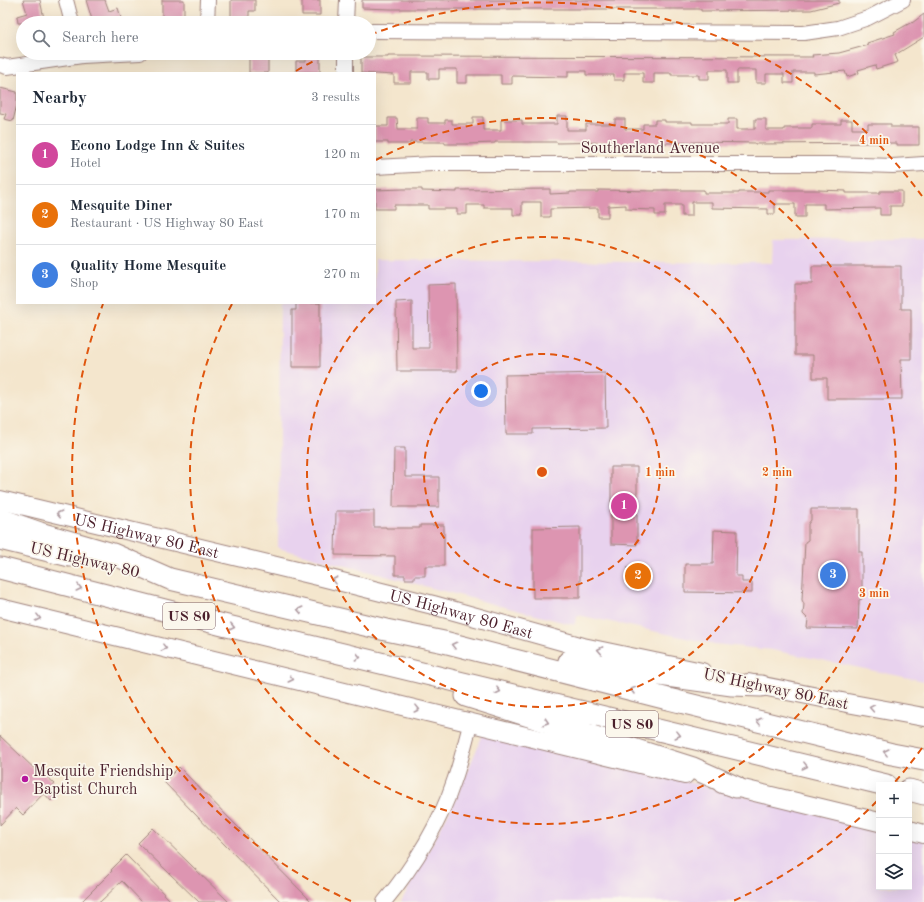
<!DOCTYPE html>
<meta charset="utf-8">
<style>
:root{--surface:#fff;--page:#f2f2f3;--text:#1f2937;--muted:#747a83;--line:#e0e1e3;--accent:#b5179e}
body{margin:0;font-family:"Old Standard TT",serif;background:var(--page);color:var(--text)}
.controls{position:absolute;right:12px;bottom:12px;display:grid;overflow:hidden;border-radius:0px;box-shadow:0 4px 16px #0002}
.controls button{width:36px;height:36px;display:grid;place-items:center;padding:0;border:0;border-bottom:1px solid var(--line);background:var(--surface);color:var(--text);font:20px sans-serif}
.you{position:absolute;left:481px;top:391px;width:14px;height:14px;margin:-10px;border:3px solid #fff;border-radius:50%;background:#1a73e8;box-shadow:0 0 0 6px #1a73e833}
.badge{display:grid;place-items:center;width:26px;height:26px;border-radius:50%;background:var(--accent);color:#fff;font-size:13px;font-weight:700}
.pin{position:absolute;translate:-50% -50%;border:2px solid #fff;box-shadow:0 1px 4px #0006}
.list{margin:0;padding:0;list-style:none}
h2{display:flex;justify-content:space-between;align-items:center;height:52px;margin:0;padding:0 16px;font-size:17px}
h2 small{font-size:13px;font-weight:400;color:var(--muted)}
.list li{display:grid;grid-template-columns:26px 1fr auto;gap:12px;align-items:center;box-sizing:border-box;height:60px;padding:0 16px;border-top:1px solid var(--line)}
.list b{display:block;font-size:15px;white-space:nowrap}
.list p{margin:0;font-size:13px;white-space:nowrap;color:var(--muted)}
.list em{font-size:13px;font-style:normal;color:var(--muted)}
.icon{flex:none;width:22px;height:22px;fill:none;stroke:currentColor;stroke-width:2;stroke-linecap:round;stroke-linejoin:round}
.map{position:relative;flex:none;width:924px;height:902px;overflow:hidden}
.search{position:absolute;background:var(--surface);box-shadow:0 4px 16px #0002;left:16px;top:16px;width:360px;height:44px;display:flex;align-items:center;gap:10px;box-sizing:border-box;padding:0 14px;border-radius:22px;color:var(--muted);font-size:15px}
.panel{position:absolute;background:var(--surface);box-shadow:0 4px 16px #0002;left:16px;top:72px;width:360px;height:232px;border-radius:0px}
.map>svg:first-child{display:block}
</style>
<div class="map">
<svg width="924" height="902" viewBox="0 0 924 902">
<rect width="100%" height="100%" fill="#fbf7ec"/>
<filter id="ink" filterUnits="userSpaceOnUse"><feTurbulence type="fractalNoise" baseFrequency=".025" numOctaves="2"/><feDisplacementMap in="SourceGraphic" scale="8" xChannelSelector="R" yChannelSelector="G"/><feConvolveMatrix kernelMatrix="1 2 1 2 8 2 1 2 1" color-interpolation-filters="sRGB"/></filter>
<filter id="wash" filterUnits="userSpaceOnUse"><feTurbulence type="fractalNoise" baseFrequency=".012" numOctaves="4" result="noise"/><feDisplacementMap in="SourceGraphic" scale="16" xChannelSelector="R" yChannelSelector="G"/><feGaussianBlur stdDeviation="0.9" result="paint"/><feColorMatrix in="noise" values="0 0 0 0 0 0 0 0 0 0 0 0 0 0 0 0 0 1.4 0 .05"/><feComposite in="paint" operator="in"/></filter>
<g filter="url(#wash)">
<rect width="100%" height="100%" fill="#f4e6cd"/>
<path fill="#e8d2ee" d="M924 239V681L772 650 714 644 578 615 574 625 278 548 280 303H375V260L772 263 773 240Z
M484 732 879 829V887H909V837L924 840V902H401L455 801Z"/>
<g id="blocks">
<path fill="#dd95b1" d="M23 0H40L45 23H18L17 16 27 13Z
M86 0H105L109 11 118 8 121 18 115 20V23H93Z
M162 0H184V23H162Z
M231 0H255V11H249V18H231Z
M302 0H320V15H302Z
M362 0H839V3L811 10 701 11V9H391L362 8Z
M924 14V37L895 55 898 62 876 69 875 65 858 70 859 73 847 77 845 71 814 74V72H793V83H784V74H766V83H756V70H737V83H727V70H709V79H699V75H671V73H654V83H643V73H624V80H614V75H586V71H568V77L512 76V84H501V75H467V83H457V69H439V79H428V72H411V83H394V75L361 73V57H388V56L813 57 812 55 839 53 868 45 867 43 895 34 894 32 912 22V23Z
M306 53H320V72H296V61H306Z
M249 58H268V73H249Z
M0 88 17 92V104L13 121 4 119 6 114 0 113Z
M557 116H567V130H586V124H615V119H625V129H643V124H655V120H665V122H692V124H728V119H737V129H755V119H766V130H784V128H812V124H841V120H852V129H868V124H891V127H919V145H897V143L755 144V143L699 142 636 144H615V142L557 143V142H495V143L468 144H445V142H410V144H388V142H375V126H388V118H397L398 129H417V118H428V123H445V120H452V124H473V117H483V130H501V120H522V124H557Z
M403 189H422V191L457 192V190L550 189V194L570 193V192H598V190L655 191V190H704V193H739V192H768V190H818L846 191V193H880V191H902V206H890V215H880V208L824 209V204H805V217H795V204H775V214H768V209L712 208V202H692V216H682V205H665V215H655V210L626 209V205L608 206V217H598V208L550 209V217H541V202H522V215H513V208H484V205H467V214H457V209H428V205H394V209H375V190Z
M812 266H901V309H911V359H901L902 399H827V378H813V355H795V284H812Z
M456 284 457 371H397L396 302 412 301V348H429L428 285Z
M296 303H320V367H292V310H296Z
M605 373 606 428 533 429V434H506L505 375Z
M394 448H405V477H439V507H393Z
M611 467H637V545L611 544Z
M811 509H859V552H862V599L859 600 858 629 807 628 808 619 803 614 804 604 802 600 805 542 808 540V524L811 520Z
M336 511H374V527H386V528H420V525H444V566H425V576H414V579H405V575H395V556L335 555Z
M580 527V598H533V528Z
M714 530 737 531 736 576H742V582H752V593L685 592V564H713Z
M628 567 650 571 647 585 625 581Z
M0 736 40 774 42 772 55 784 50 788 57 795 51 801 44 793 23 815 16 808 0 825Z
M179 767 236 825 312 902H281L225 845 164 782Z
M153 828 229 902H199L138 843Z
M126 855 172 902H142L122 881 100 902H81L112 871 111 870Z"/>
</g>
</g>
<g filter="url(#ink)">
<use href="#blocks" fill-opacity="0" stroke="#9f827c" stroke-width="1"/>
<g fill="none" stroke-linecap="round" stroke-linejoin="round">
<defs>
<path id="minor" d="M66 0 72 23
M207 23 208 0
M346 23 347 0
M369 31 804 33 838 28 868 18 903 0
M346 53V73
M0 65 7 67 82 56 140 53
M375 167 432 164H832L893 166 924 164
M384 902C414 866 439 826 454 781 461 762 465 742 471 722"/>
<g id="major">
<path id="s1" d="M0 500 322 577 433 605 583 647 702 672"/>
<path d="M0 608 685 775"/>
<path d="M748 683 847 703 924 717"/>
<path d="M722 784 879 822"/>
<path d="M909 830 924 834"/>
</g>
<path id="highway" d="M0 519 40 533 113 554 170 579 386 630 444 642 660 697 892 754 924 760
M0 539 70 556
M0 568 223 625 886 785
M569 661 609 668 732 685 761 686
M466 696 693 768 736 787
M909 790 924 794"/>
</defs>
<use href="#minor" stroke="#9f827c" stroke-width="16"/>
<use href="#major" stroke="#9f827c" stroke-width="20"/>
<use href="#highway" stroke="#9f827c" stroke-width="23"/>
<use href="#minor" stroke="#fff" stroke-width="14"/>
<use href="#major" stroke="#fff" stroke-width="18"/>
<use href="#highway" stroke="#fff" stroke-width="21"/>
</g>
<defs><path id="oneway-chevron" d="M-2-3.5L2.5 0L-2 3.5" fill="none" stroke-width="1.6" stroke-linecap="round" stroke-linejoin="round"/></defs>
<g stroke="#ae9aa0">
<use href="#oneway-chevron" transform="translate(59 514) rotate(-167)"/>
<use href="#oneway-chevron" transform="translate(335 580) rotate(-166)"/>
<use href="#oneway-chevron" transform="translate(79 588) rotate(14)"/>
<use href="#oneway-chevron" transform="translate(300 610) rotate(-167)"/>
<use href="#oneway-chevron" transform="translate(38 618) rotate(14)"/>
<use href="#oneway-chevron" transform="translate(232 627) rotate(13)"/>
<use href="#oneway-chevron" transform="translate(454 645) rotate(-166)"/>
<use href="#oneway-chevron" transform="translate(164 648) rotate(14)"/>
<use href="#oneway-chevron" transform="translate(600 650) rotate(-169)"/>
<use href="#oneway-chevron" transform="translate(358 657) rotate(13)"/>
<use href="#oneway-chevron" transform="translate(291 679) rotate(14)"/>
<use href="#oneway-chevron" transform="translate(633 690) rotate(-165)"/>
<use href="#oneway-chevron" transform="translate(498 691) rotate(14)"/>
<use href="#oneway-chevron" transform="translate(872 708) rotate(-170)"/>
<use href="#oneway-chevron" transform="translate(417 709) rotate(14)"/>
<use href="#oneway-chevron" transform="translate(759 721) rotate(-166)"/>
<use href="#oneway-chevron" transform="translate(546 722) rotate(17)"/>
<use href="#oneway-chevron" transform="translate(678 735) rotate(14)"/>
<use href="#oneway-chevron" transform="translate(886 752) rotate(-166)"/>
<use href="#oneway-chevron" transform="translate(805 766) rotate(14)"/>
</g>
</g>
<g fill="none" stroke="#e0560e" stroke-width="2" stroke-dasharray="7 5">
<circle cx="542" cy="472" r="118"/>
<circle cx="542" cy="472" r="235"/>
<path d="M376 160A353 353 0 1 1 232 304"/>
<path d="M922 748A470 470 0 0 1 894 783M877 801A470 470 0 0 1 733 901M351 901A470 470 0 0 1 103 304M296 71A470 470 0 0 1 329 53M370 35A470 470 0 0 1 922 196"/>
</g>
<circle fill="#b5179e" stroke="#fbf7ec" stroke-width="1.5" cx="25" cy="779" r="4"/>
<g text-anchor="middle" stroke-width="3.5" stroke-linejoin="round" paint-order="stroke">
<g fill="#fbf7ec" stroke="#7f6065" stroke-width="1">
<rect x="163" y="603" width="52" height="26" rx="3"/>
<rect x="606" y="711" width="52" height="26" rx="3"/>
</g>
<g font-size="15" font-weight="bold" fill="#4a1f2b">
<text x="189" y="621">US 80</text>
<text x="632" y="729">US 80</text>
</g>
<g font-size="16" fill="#4a1f2b" stroke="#fbf7ec">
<text x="650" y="153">Southerland Avenue</text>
<text dy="6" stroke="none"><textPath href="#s1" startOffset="151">US Highway 80 East</textPath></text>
<text transform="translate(85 559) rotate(13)" y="6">US Highway 80</text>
<text dy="6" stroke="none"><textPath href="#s1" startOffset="475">US Highway 80 East</textPath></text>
<text transform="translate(776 688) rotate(12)" y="6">US Highway 80 East</text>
</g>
<g font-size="16" fill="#4a1f2b" stroke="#fbf7ec" text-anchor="start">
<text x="33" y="776">Mesquite Friendship<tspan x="33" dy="18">Baptist Church</tspan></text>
</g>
</g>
<circle cx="542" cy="472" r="6" fill="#e0560e" stroke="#fbf7ec" stroke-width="2"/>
<g font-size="12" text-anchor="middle" font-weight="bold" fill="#e0560e" stroke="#fbf7ec" stroke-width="3.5" stroke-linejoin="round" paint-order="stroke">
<text x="874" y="144">4 min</text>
<text x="660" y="476">1 min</text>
<text x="777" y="476">2 min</text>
<text x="874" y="597">3 min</text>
</g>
</svg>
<div class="controls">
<button>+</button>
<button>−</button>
<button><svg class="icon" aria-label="layers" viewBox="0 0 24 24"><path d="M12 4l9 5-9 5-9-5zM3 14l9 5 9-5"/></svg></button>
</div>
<div class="you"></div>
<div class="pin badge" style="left:624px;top:506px;background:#d1479c">1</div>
<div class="pin badge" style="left:638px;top:576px;background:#e8710a">2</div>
<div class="pin badge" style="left:833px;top:575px;background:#3f7fe0">3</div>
<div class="search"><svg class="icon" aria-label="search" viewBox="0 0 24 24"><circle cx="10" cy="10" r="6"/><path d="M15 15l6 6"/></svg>Search here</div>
<section class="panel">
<h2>Nearby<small>3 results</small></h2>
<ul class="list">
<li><span class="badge" style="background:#d1479c">1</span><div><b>Econo Lodge Inn &amp; Suites</b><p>Hotel</p></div><em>120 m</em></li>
<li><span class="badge" style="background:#e8710a">2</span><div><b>Mesquite Diner</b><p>Restaurant · US Highway 80 East</p></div><em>170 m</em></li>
<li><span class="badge" style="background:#3f7fe0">3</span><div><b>Quality Home Mesquite</b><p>Shop</p></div><em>270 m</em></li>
</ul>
</section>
</div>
